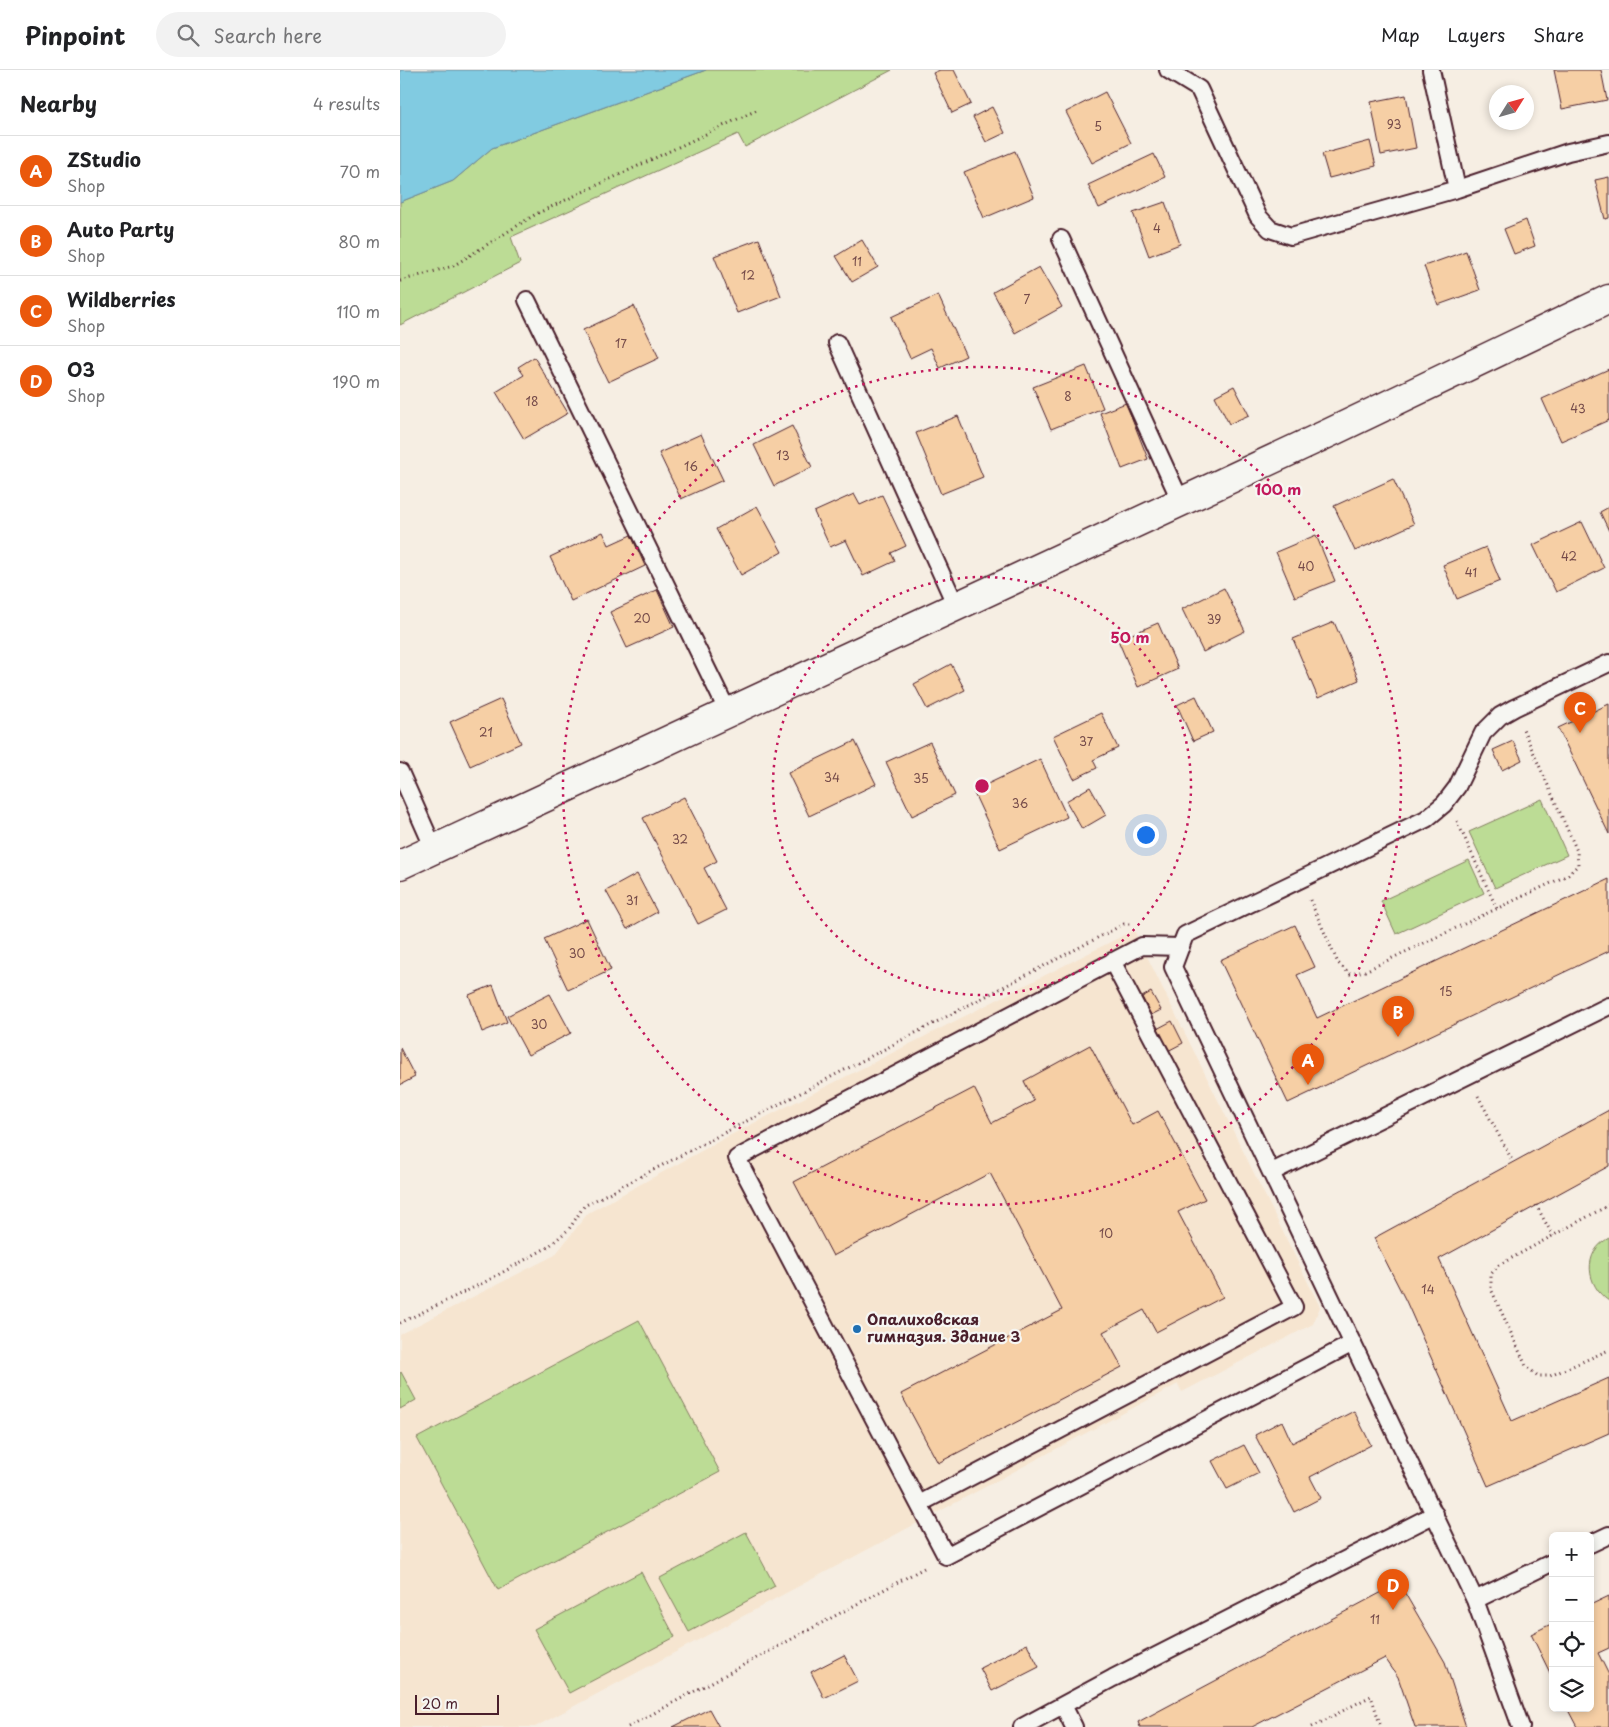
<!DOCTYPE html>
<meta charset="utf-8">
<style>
:root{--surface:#fff;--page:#f2f2f2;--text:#202124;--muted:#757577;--line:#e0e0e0;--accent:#ea580c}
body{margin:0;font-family:"Playpen Sans",sans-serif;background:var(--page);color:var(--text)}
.controls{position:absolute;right:15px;bottom:15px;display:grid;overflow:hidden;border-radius:8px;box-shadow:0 2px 8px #0003}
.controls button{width:45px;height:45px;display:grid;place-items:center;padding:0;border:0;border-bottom:1px solid var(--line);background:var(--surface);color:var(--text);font:25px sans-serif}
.compass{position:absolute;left:1089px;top:15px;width:45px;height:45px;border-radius:50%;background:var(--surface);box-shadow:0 2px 8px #0003;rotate:53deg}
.scale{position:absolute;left:15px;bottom:12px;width:84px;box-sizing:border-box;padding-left:5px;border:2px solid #4a1f2b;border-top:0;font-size:14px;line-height:18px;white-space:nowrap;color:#4a1f2b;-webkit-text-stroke:4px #f6f6f2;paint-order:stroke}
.you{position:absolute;left:745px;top:764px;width:18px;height:18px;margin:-12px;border:4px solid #fff;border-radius:50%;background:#1a73e8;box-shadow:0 0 0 8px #1a73e833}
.badge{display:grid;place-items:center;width:32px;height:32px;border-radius:50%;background:var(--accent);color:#fff;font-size:16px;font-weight:700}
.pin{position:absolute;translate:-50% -41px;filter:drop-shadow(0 1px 2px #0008)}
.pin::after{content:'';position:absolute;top:26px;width:18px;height:15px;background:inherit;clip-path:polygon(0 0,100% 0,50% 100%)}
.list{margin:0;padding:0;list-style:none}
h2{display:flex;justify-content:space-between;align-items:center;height:65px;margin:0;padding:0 20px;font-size:21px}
h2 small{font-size:16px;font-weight:400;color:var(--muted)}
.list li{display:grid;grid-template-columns:32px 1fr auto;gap:15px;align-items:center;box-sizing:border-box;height:70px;padding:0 20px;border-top:1px solid var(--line)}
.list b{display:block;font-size:19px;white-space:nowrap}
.list p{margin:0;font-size:16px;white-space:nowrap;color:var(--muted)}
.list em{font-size:16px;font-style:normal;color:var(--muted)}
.icon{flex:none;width:28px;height:28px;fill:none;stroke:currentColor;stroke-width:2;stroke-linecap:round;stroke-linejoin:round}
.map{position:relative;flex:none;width:1209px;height:1657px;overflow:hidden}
header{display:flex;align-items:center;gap:30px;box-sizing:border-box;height:70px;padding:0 25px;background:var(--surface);border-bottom:1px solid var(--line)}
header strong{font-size:24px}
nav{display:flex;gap:28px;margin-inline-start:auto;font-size:18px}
.search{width:350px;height:45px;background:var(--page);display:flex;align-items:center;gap:12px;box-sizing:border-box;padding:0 18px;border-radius:28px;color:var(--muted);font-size:19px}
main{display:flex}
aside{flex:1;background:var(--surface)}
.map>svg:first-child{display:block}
</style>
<header>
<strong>Pinpoint</strong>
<div class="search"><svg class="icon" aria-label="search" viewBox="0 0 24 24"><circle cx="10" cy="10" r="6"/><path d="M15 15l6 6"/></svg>Search here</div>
<nav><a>Map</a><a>Layers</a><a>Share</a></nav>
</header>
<main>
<aside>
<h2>Nearby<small>4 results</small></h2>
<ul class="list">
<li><span class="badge">A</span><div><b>ZStudio</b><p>Shop</p></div><em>70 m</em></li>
<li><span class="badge">B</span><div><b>Auto Party</b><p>Shop</p></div><em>80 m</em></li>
<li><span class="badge">C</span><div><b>Wildberries</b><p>Shop</p></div><em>110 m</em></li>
<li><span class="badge">D</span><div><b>О3</b><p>Shop</p></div><em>190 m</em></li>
</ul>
</aside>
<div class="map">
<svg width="1209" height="1657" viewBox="0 0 1209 1657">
<rect width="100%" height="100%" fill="#f6eee3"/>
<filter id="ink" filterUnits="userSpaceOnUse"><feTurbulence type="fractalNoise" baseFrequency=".02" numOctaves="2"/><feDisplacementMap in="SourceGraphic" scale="10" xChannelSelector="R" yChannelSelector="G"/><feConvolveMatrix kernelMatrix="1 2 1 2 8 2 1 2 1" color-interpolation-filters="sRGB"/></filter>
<g filter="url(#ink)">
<path fill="#f6e5d0" d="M734 860 920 1237 913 1254 782 1322 778 1314 135 1657H0V1264L155 1185 188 1143 325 1068Z"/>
<path fill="#bcdc95" stroke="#837e60" d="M306 0H492L345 77 338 64 111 167 120 193 0 255V132L53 111 92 78Z
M1142 729 1167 785 1095 818 1069 762Z
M1069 790 1084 823 996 864 981 831Z
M1209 1168V1231C1186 1216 1182 1182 1209 1168Z
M239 1250 320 1402 98 1520 17 1368Z
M1 1302 16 1330 0 1339V1303Z
M346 1462 375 1516 289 1562 260 1508Z
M241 1502 275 1567 169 1623 134 1559Z"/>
<path fill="#81cbe1" stroke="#6b8698" d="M0 0H306L92 78 53 111 0 132Z"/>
<path fill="#f6cfa5" stroke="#4a1f2b" d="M540 0H554L571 34 552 43 533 3Z
M1154 0H1201L1207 30 1162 39Z
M705 22 731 73 692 93 666 42Z
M1006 25 1016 78 981 85 971 32Z
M592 37 605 63 586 72 573 47Z
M970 71 976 96 929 108 922 84Z
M615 81 634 127 584 148 564 102Z
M754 84 765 107 699 138 688 115Z
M1209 107V148L1205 149 1195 110Z
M765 132 780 174 749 186 733 143Z
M1126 150 1135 176 1114 184 1104 159Z
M359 169 381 226 337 243 314 186Z
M462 170 478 197 452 212 436 186Z
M1066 181 1080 220 1038 235 1024 196Z
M639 197 662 237 615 263 593 222Z
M538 225 566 286 540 298 531 278 510 288 491 247Z
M234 236 259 288 208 312 183 260Z
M134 287 168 343 124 369 96 322 124 305 118 297Z
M686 296 703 338 651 359 633 317Z
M1209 299V350L1161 371 1142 329Z
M834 316 849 345 829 354 815 326Z
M726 333 748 389 722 399 700 343Z
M558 346 583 407 541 424 516 363Z
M392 356 412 397 374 416 354 375Z
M301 364 323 410 281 429 259 383Z
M993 409 1014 454 955 481 934 436Z
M454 424 460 435 482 425 506 476 491 483 495 491 463 506 446 470 430 477 414 442Z
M357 436 382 482 341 505 316 459Z
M1209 437V461L1200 442Z
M1182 452 1204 498 1156 522 1133 475Z
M203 462 209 475 231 465 245 496 171 531 150 487Z
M916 465 935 511 895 527 876 482Z
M1086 477 1100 511 1057 529 1043 495Z
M824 518 845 561 803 582 782 539Z
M257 520 274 557 227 578 210 542Z
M934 552 959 610 918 628 893 569Z
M758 553 778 599 738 617 718 570Z
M551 594 565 620 527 639 514 614Z
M796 626 813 662 793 671 777 635Z
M101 629 121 673 70 696 50 652Z
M1209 634V764L1158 658Z
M701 643 718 678 693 690 697 698 674 709 653 666Z
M455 671 476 714 409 746 388 703Z
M1113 671 1122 690 1102 700 1093 680Z
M530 672 555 725 512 746 486 692Z
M640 689 667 747 600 779 573 721Z
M690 717 706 745 682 759 666 731Z
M284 727 317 791 304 798 326 840 298 854 243 748Z
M237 804 257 842 227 859 206 821Z
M1209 809V881L888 1033 820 890 895 855 915 897 897 905 917 948Z
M187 849 211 900 168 920 144 869Z
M93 915 107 952 82 962 69 925Z
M751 922 761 940 751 945 742 927Z
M150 924 171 963 128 985 107 946Z
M772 951 783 973 764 983 753 961Z
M690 975 732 1055 758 1041 805 1129 778 1142 823 1227 756 1262 744 1240 703 1262 722 1297 538 1393 501 1324 662 1240 590 1103 433 1186 394 1112 574 1018 592 1053 634 1031 624 1011Z
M0 978 15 1007 0 1015Z
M1209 1040V1096L1039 1189 1112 1351 1209 1308V1363L1088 1416 1006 1231 974 1168Z
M954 1341 971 1375 910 1407 921 1428 894 1442 855 1365 882 1351 892 1373Z
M844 1375 859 1403 827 1419 812 1391Z
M999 1513 1045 1592 1066 1657H1015L998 1607 985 1588 852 1657H740L738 1652Z
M1209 1526V1578L1198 1583 1209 1605V1657H1177L1167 1638H1190V1535Z
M1153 1553V1609L1131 1564Z
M627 1574 639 1597 592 1621 580 1598Z
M444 1585 458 1611 424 1628 411 1602Z
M309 1639 319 1657H273Z"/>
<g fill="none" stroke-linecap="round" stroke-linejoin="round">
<defs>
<path id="service" d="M768 0 799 19 858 146 870 159 891 166 1057 119 1168 82 1209 73
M1031 0 1057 119
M661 169 781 432
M127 230 328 642
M437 273 556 536
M0 702 34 779
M781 877 742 876 337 1088 546 1486 953 1273
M872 1102 1209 936
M519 1434 894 1237 712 891
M1190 1474 1209 1465
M1075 1530 1153 1492
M663 1635 674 1657
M622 1657 713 1608 1035 1444
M1121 1657 1075 1530 773 897 785 865 1026 749 1044 734 1057 717 1083 663 1100 646 1114 638 1209 593"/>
<path id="minor" d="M0 795 929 363 1209 229"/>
</defs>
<use href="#service" stroke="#4a1f2b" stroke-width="20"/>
<use href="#minor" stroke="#4a1f2b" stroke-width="31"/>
<path stroke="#4a1f2b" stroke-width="3" stroke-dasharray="1 4" stroke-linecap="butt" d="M0 211 53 196 136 144 359 39
M1057 751 1097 839
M910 830 938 893 950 904 965 901 1168 805 1178 795 1177 781 1123 659
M1078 1026 1113 1092
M1136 1135 1153 1166
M1209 1135 1099 1195 1091 1204V1219L1126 1296 1138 1306H1150L1209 1280
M0 1253 87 1211 148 1177 169 1159 184 1136 724 854H733
M228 1657 526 1497
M912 1657 971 1626 981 1657"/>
<use href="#service" stroke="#f6f6f2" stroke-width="16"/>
<use href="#minor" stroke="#f6f6f2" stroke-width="28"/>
</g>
</g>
<g fill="none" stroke="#c2185b" stroke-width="2.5" stroke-dasharray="2.5 5">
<circle cx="582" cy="716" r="209"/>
<circle cx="582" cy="716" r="419"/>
</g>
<circle fill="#1f6fb2" stroke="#f6f6f2" stroke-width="2" cx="457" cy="1259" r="5"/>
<g text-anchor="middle" stroke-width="4.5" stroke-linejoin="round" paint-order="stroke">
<g font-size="12" fill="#754b4a">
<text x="994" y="59">93</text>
<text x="698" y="61">5</text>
<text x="757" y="163">4</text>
<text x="457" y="196">11</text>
<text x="348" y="210">12</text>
<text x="627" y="234">7</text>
<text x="221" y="278">17</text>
<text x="668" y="331">8</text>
<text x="132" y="336">18</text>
<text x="1178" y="343">43</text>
<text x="383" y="390">13</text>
<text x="291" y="401">16</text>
<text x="1169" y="491">42</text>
<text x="906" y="501">40</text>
<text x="1071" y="507">41</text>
<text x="242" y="553">20</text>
<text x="814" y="554">39</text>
<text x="86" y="667">21</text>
<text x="686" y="676">37</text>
<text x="432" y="712">34</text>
<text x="521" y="713">35</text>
<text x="620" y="738">36</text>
<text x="280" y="774">32</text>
<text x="232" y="835">31</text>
<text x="177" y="888">30</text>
<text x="1046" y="926">15</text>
<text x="139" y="959">30</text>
<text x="706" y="1168">10</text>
<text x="1028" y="1224">14</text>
<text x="975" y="1554">11</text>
</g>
<g font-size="15" font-weight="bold" fill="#4a1f2b" stroke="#f6f6f2" text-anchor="start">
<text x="467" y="1255">Опалиховская<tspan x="467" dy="17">гимназия. Здание 3</tspan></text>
</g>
</g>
<circle cx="582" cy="716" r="8" fill="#c2185b" stroke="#f6f6f2" stroke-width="2.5"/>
<g font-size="15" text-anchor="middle" font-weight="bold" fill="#c2185b" stroke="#f6f6f2" stroke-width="4.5" stroke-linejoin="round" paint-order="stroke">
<text x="878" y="425">100 m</text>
<text x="730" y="573">50 m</text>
</g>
</svg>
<div class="controls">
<button>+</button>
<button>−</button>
<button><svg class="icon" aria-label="locate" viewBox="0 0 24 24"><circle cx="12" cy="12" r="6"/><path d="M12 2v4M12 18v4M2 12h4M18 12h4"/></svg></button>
<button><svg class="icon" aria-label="layers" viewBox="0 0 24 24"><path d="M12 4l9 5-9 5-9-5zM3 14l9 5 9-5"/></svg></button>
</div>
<svg class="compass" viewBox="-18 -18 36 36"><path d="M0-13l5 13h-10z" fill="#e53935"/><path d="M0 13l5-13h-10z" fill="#757577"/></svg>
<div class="scale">20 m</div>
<div class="you"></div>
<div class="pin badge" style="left:908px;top:1015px">A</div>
<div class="pin badge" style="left:998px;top:967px">B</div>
<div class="pin badge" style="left:1180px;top:663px">C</div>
<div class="pin badge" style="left:993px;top:1540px">D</div>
</div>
</main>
